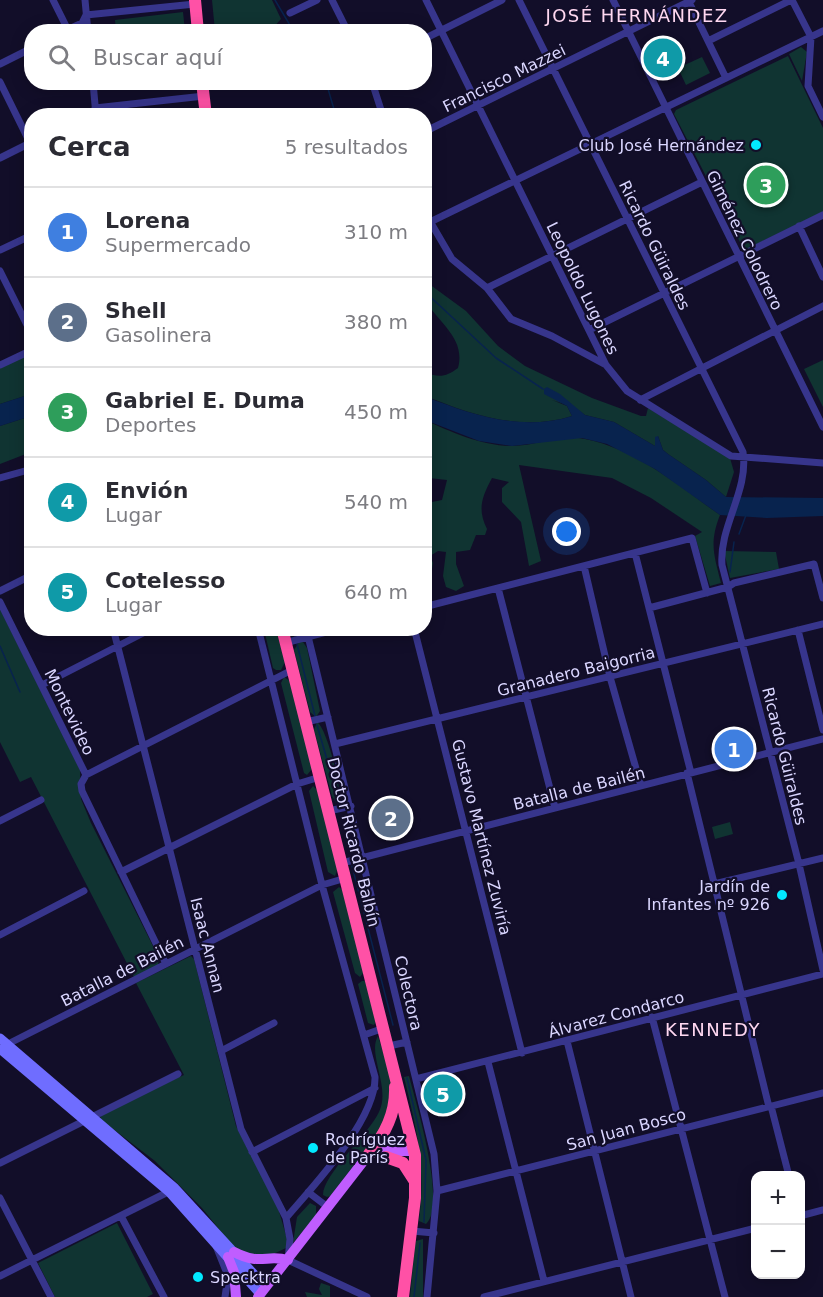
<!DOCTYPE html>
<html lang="es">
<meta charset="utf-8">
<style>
:root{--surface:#fff;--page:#f7f7f7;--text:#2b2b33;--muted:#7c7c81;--line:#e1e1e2;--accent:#0f766e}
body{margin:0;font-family:"DejaVu Sans",sans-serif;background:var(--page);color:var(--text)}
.controls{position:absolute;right:18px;bottom:18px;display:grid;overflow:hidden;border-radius:12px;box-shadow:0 3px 15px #0003}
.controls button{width:54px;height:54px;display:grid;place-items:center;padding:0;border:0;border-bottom:2px solid var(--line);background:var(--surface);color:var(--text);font:30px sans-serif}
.you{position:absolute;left:567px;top:532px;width:21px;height:21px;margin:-15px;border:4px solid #fff;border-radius:50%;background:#1a73e8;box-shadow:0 0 0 9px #1a73e833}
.badge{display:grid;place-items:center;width:39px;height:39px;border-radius:50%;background:var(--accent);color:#fff;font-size:20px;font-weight:700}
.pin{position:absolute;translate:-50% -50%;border:3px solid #fff;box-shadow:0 2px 6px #0006}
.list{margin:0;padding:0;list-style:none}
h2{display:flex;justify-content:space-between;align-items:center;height:78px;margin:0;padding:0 24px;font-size:26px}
h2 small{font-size:20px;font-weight:400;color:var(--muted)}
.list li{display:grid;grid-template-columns:39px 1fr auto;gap:18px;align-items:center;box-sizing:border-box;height:90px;padding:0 24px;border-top:2px solid var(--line)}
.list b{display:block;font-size:22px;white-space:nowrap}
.list p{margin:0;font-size:20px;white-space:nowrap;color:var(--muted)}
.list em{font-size:20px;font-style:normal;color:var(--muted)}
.icon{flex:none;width:33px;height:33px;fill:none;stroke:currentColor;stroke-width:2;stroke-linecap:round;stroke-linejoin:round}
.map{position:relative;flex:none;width:823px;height:1297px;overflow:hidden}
.search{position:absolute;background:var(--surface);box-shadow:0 3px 15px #0003;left:24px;top:24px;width:408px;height:66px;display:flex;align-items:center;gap:15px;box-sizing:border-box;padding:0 21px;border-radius:24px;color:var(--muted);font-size:22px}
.panel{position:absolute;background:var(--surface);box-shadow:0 3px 15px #0003;left:24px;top:108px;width:408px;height:528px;border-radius:24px}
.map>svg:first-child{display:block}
</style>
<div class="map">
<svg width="823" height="1297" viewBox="0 0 823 1297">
<rect width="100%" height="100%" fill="#120e29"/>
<path fill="#103432" d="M212 0H272L281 19 272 29 267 26 236 31H215Z
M183 12 185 31H116L115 20Z
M801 47 807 52 802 81 789 54Z
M788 56 823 128V212L744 250 674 114 676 110Z
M702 57 710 73 686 85 678 68Z
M425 281 466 311 498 346 525 366 592 398 641 416H646L648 408 730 458 734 472 726 497 706 480 668 454 663 450 658 436 655 446 614 422 585 415 574 407 552 400 567 406 572 416C522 432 472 415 425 396L424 372C439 378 446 377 458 368 466 338 439 324 426 301 423 296 425 287 425 281Z
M31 352V394L0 404V368Z
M823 360V407L804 369Z
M31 416V452L0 464V426Z
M425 420C451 432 482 446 512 446 536 446 561 434 585 439 636 449 679 486 720 515 709 543 714 555 721 583L710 586 695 536 702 532 651 498 612 478 519 465 541 561 529 566 521 522 502 502V488L509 482 492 478C482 497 477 509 487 529L485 535H476L470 550 456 552V564L464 586 456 591 446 587 443 576 446 552 438 551 430 556 433 563 431 575 425 574V527L429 525 425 511 432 502 442 500 447 480 429 478 431 498 425 501Z
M724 551 776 552 779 569 730 578Z
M0 609 80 770 81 799 91 823 159 958 158 965 134 977 31 777 20 782 0 742Z
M264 629H276L285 662 281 670H276L273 668Z
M299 642H303L307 648 320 711 316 717 310 712 294 650Z
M284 677 290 681 312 769 307 775 304 773 281 683Z
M317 722C327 728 343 792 339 803H336L332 796 314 730Z
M313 786 317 790 338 868 335 876 328 872 309 791Z
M730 822 733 834 715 839 712 827Z
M339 887 343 890 364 972 360 977 355 973 333 892Z
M191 956 194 959 236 1126 278 1208 288 1242 286 1248 265 1258 235 1249 202 1208 155 1161 100 1119 102 1112 184 1075 136 983Z
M362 981H365L376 1021 374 1025 368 1023 358 984Z
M378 1036 392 1080 385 1125 330 1196 327 1197 323 1195C323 1174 369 1134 379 1112 391 1087 367 1054 378 1036Z
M409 1076C416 1103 447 1205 426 1224L419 1221C426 1166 417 1131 404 1077Z
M310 1203 316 1206V1215L293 1243 297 1217Z
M117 1223 153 1294 147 1297H55L38 1263Z
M423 1239V1297H410L415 1246 416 1241Z
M321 1283 330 1286V1297H307L305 1292 322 1295 319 1289Z"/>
<path fill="#08234e" d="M547 387 560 394 585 415 614 422 655 446V437L658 436 663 450 668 454 706 480 726 497 823 498V516L767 518 720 515 655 469 607 444 582 438 512 446 479 441 425 420 424 396C472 415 522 432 572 416L567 406 544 394V389Z
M31 394V416L0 426V404Z"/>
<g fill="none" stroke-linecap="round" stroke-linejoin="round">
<path stroke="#08234e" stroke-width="1.5" d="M275 0 294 32
M326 82 336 116
M424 291 496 358 543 389
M739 534 746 515
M730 572 734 542
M293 628 295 636
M297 644 315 716
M0 646 20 692
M317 725 339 801
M352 866 393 1025
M407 1078 426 1160 424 1222
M414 1297 420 1243"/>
<path stroke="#37358c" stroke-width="7" d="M53 0 68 30
M85 0 88 32
M332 0 348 32
M426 0 606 365 627 391 731 456 823 463
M519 0 743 452C749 491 719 526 722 565L799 864 823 970
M613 0 823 427
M688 0 726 78
M792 0 811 37 808 86 823 117
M290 13 317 0
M86 15 195 4
M65 31 82 23 86 15
M424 39 502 0
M708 41 791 0
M0 64 32 48
M0 82 32 147
M93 82 96 116
M372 82 383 116
M95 108 204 96
M85 116 96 110
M424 132 692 0
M0 158 32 142
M424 211 452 259 487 288 511 319 552 336 606 365
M430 222 823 31
M799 226 823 277
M0 250 32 235
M0 271 32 335
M487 288 702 182
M589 330 823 215
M0 365 32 350
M640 400 823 306
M0 478 32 469
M424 499H426
M635 553 691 773
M584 566 610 677 641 786
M498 588 555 808
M0 591 32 575
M0 602 86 775 81 784 82 791 166 964
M424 607 692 538 707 593
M649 608 728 587 734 583 814 564 823 598
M113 628 241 1129 286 1218 290 1239 288 1260 367 1297
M258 628 322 885 375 1077C376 1120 314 1185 286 1218
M306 628 434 1154 437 1191 427 1297
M414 628 522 1053
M798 630 823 730
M285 643 341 628
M42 685 153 628
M306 722 328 717
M335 744 823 624
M687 773 769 1107
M86 775 292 670
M329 811 351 806
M0 821 41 800
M342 863 823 739
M121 872 297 784 320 777
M714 884 823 858
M0 935 84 891
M652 1017 725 1297
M364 1035 384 1028
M567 1041 631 1297
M4 1046 322 885 346 878
M389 1046 407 1042
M221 1051 274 1023
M488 1062 544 1281
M416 1079 823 974
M771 1106 789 1176
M252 1152 375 1088
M0 1163 178 1074
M437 1191 823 1093
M308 1192 329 1208
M0 1198 51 1297
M121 1216 164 1297
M800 1216 823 1210
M412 1231 434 1233
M216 1246 228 1276 225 1297
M0 1276 172 1190
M484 1297 756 1228"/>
<path stroke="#6f6dff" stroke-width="9" d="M0 1038 175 1188 266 1287
M0 1049 169 1192 260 1294"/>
<path stroke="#c05dff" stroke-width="10" d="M234 1252C261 1266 266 1254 288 1260
M228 1257 234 1272 236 1297
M258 1297 369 1154 378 1151H414"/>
<path stroke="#ff51a6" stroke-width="12" d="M195 0 198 32
M202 82 206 116
M282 628 415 1155V1198L403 1297
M369 1154C385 1134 396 1113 395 1087
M386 1157 403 1163 414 1180"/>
</g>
<g fill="#02e9ff" stroke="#120e29" stroke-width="2">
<circle cx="756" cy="145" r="6"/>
<circle cx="782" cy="895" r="6"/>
<circle cx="313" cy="1148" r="6"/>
<circle cx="198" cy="1277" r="6"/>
</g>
<g text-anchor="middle" stroke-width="4.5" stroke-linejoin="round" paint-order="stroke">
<g font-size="16" fill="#dad6ff" stroke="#120e29">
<text transform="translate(504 78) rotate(-26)" y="6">Francisco Mazzei</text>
<text transform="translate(745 240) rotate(64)" y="6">Giménez Colodrero</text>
<text transform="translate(655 245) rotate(64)" y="6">Ricardo Güiraldes</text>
<text transform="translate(583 288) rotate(64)" y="6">Leopoldo Lugones</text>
<text transform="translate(576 671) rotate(-14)" y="6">Granadero Baigorria</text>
<text transform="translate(70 712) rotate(64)" y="6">Montevideo</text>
<text transform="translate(785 756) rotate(76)" y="6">Ricardo Güiraldes</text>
<text transform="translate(579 788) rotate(-14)" y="6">Batalla de Bailén</text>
<text transform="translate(482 837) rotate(76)" y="6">Gustavo Martínez Zuviría</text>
<text transform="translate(354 842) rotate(76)" y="6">Doctor Ricardo Balbín</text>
<text transform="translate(208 945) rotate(76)" y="6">Isaac Annan</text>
<text transform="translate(122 971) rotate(-27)" y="6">Batalla de Bailén</text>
<text transform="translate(409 993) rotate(77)" y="6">Colectora</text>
<text transform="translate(616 1014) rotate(-15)" y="6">Álvarez Condarco</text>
<text transform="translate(626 1129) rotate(-15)" y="6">San Juan Bosco</text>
</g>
<g font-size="16" fill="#dad6ff" stroke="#120e29" text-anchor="end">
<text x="744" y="151">Club José Hernández</text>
<text x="770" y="892">Jardín de<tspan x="770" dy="18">Infantes nº 926</tspan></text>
<text x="325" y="1145" text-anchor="start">Rodríguez<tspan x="325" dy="18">de París</tspan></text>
<text x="210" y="1283" text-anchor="start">Specktra</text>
</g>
<g font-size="18" letter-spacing="1.5" fill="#ffd8f1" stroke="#120e29">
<text x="637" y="22">JOSÉ HERNÁNDEZ</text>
<text x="713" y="1036">KENNEDY</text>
</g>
</g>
</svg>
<div class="controls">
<button>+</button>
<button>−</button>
</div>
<div class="you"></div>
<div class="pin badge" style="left:734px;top:749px;background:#3f7fe0">1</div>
<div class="pin badge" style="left:391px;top:818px;background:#5c6f8a">2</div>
<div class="pin badge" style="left:766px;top:185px;background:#2e9e5b">3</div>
<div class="pin badge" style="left:663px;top:58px;background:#0f9aa8">4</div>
<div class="pin badge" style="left:443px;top:1094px;background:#0f9aa8">5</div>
<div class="search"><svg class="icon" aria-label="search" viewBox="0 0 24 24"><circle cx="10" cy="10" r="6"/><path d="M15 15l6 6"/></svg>Buscar aquí</div>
<section class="panel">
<h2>Cerca<small>5 resultados</small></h2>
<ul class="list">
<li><span class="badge" style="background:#3f7fe0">1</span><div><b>Lorena</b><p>Supermercado</p></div><em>310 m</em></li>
<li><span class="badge" style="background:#5c6f8a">2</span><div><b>Shell</b><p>Gasolinera</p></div><em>380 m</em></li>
<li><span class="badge" style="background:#2e9e5b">3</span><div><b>Gabriel E. Duma</b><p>Deportes</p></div><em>450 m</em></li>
<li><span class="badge" style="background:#0f9aa8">4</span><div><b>Envión</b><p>Lugar</p></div><em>540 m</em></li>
<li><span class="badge" style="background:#0f9aa8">5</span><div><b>Cotelesso</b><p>Lugar</p></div><em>640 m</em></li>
</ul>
</section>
</div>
